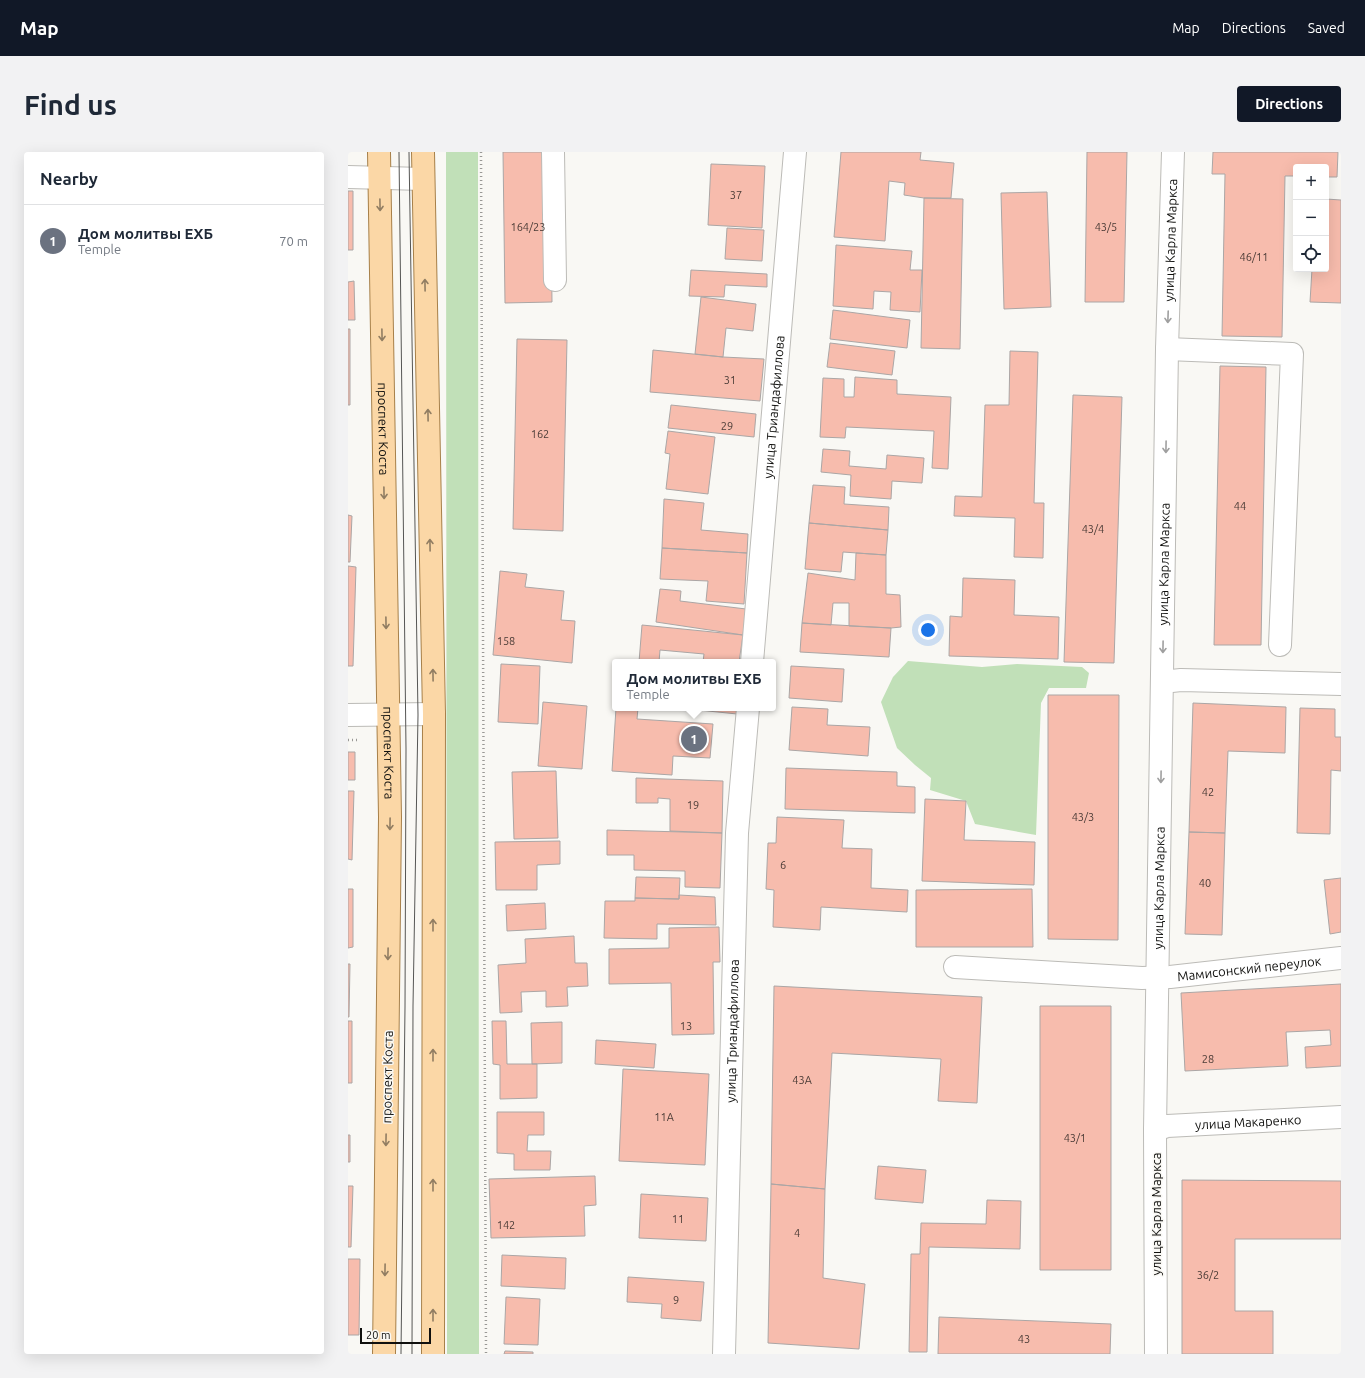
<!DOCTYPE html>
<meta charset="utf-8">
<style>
:root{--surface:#fff;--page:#f2f2f3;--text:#1f2937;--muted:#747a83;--line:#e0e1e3;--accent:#111827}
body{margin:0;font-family:Ubuntu,sans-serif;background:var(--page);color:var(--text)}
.controls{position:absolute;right:12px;top:12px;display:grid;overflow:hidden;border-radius:4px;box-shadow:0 4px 16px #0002}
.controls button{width:36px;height:36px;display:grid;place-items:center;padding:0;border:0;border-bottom:1px solid var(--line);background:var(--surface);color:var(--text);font:20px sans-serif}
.scale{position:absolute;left:12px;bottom:10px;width:71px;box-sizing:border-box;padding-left:4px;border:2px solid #10100e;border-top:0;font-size:11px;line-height:14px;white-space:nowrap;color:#10100e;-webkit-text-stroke:3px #f9f8f4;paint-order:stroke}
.you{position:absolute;left:580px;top:478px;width:14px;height:14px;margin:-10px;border:3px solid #fff;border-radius:50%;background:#1a73e8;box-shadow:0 0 0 6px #1a73e833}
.badge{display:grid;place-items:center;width:26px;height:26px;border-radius:50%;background:var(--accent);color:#fff;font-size:13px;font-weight:700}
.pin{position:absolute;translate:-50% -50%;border:2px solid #fff;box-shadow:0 1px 4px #0006}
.popup{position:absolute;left:264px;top:507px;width:164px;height:52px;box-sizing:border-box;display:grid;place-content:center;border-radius:4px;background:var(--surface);filter:drop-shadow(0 1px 3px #0005);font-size:13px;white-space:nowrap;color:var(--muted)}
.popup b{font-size:15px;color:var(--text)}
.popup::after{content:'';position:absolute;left:50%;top:100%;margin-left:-8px;border:8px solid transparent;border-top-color:var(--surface)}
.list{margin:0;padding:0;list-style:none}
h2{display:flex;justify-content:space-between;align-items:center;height:52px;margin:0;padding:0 16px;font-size:17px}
h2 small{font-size:13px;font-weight:400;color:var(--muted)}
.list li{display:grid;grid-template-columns:26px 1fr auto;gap:12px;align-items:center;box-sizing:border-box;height:72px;padding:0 16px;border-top:1px solid var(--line)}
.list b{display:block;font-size:15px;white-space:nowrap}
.list p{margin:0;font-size:13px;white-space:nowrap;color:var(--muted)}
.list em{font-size:13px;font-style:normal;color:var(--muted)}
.icon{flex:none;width:22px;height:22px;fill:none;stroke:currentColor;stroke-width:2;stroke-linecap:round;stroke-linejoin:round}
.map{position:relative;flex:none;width:993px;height:1202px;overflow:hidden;border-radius:4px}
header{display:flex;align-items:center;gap:24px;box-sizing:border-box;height:56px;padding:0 20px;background:var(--accent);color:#fff}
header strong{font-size:19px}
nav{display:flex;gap:22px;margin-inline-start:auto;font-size:14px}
.intro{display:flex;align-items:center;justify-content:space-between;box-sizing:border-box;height:96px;padding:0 24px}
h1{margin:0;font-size:28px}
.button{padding:10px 18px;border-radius:4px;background:var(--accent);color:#fff;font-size:14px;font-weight:700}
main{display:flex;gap:24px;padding:0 24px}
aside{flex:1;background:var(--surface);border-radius:4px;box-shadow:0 4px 16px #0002}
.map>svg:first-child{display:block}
</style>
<header>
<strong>Map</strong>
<nav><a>Map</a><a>Directions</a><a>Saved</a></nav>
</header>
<div class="intro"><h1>Find us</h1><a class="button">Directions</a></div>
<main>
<aside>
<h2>Nearby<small></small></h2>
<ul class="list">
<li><span class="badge" style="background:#6b7280">1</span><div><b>Дом молитвы ЕХБ</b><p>Temple</p></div><em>70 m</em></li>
</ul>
</aside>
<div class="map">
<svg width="993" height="1202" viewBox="0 0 993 1202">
<rect width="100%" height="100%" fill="#f9f8f4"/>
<path fill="#c1e0b8" d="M98 0H130L131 1202H99Z
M560 509 634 515 669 512 713 514 734 515 741 521 738 536H701L693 551 688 683 627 672 618 649 582 638 583 626 567 613 549 596 533 550 545 525Z"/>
<path fill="#f7bcad" stroke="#aba6a5" d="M155 0H202L204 150 157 151Z
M493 0H573L572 8 606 11 603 46H576L556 43 557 31 541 29 537 89 486 85Z
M739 0H779L776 150H737Z
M865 0H990L989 25H978V15H948V24H937L934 185 874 184 877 22H864Z
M363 12 417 14 414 76 360 73Z
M0 39H5V98H0Z
M699 40 703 155 656 157 653 41Z
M576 46 615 47 612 197 573 196Z
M978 47 993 48V151L962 150 964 117H978Z
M379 76 416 78 414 109 377 107Z
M488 93 564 99 562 118H574L572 160 542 158 543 140 526 139 525 157 485 154Z
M343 118 419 122V135L377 133 376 145 341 144Z
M6 129 7 168H0V130Z
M353 145 408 152 405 179 378 176 375 205 347 202Z
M485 158 562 168 559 196 482 187Z
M0 177H2V253H0Z
M169 187 219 188 215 379 165 377Z
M482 191 547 199 544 223 479 215Z
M305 198 375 205 416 207 412 249 302 240Z
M662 199 690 200 686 351H696L695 406 666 405 667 366 606 364 607 344 634 345 637 253H661Z
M872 214 918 215 913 493H866Z
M507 225 549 228V242L603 245 600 317 584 316 586 279 498 275 497 286 472 285 475 226 496 227V245H506Z
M725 243 774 245 766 511 716 510Z
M323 253 408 262 406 285 320 276Z
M320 279 367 285 360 342 318 337 322 302 317 301Z
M475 297 502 299 501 314 538 317 539 303 576 306 574 331 544 329 543 347 502 344 503 323 473 320Z
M465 333 497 335 496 352 541 355 540 378 461 371Z
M316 347 356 351 353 378 400 382 399 401 314 396Z
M0 363 4 364 2 410H0Z
M461 371 540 378 538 403 495 400 493 420 457 417Z
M314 396 399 401 396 452 358 449 360 429 312 427Z
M508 401 538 403V442L552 443 553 475 543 476 501 474V451H485L483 473 454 471 460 421 507 428Z
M0 414 8 415 5 514H0Z
M152 419 179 422 177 435 216 439 213 468 227 469 224 511 145 503Z
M615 426 667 428 666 463 711 465 710 507 601 504 602 464 614 465Z
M312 437 333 439 332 449 398 457 395 483 308 470Z
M454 471 543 476 541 505 452 500Z
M294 473 395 483 391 510H355L356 502 312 498 311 510H291Z
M153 512 192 514 190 572 150 570Z
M443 514 496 517 494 550 441 546Z
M700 543H771L770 788 700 787Z
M195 550 239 554 234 617 190 614Z
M845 551 938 555 937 601 880 599 877 681 841 680Z
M444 555 480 557 479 573 522 575 520 604 441 598Z
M268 556H290L289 567 365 572 362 606 325 604 324 623 264 619Z
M331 556H390L389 562Z
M952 556 987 557V585H993V619L983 618 982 682 949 681Z
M0 600H7V628H0Z
M438 616 549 620V634L567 635V661L437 657Z
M208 619 210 686 166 687 164 620Z
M288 626 375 629 374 681 322 679V647L310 646V651H288Z
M0 639H6L4 708 0 707Z
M577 647 618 649 616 688 687 690 686 733 574 729Z
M429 665 496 668 494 696 524 697 523 736 560 738 559 760 473 755 472 778 425 775 426 738 418 737 420 691H428Z
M259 678 374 681 372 736 337 735V719L286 718V703H259Z
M841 680 877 681 874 783 837 782Z
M212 689V712L189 713V738H148L147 690Z
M288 725 332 726 331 747 287 746Z
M993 726V780L982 782 976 728Z
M0 737H5V795L0 796Z
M684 737 685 795H568V738Z
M331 743 367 745 368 773 309 772V787L256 786 257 749H287V746L331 747Z
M197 751 198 777 159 779 158 753Z
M371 775 372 810H365L366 882 324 883 323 831 261 832V797L321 796V776Z
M226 784 227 811H239L240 834 219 835 220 854 198 855V839L173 840 174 860 152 861 150 813 178 811 177 787Z
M0 812H2L1 865H0Z
M993 832V914L958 916 957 895 983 893 982 878 938 880 940 914 837 919 833 841Z
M426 834 634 845 629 951 590 949 593 907 484 901 477 1037 423 1032Z
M692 854H763V1118H692Z
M0 869H4V931H0Z
M144 869H158L159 912H189V946L152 947V913L145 912Z
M214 870V911L184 912 183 871Z
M248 888 308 892 306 916 247 912Z
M275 917 361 922 357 1013 271 1009Z
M149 960H196V983H180L179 999H203L202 1018H166V1002L149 1001Z
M0 983H2V1010H0Z
M530 1014 578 1018 575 1051 527 1047Z
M247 1024 248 1053 236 1054 237 1084 143 1086 141 1027Z
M834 1028 993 1029V1087H887V1159H925V1202H834Z
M423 1032 477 1037 475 1126 517 1132 511 1197 420 1191Z
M0 1034H5L3 1095H0Z
M293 1042 360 1046 358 1089 291 1086Z
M639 1048 673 1049 672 1097 581 1095 579 1200H561L563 1102H572L573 1071 638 1072Z
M154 1103 218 1106 217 1137 153 1134Z
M0 1107H12L11 1183H0Z
M280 1125 356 1130 353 1169 313 1166 314 1152 279 1150Z
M158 1145 192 1147 190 1193 156 1192Z
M591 1165 763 1172 762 1202H590Z
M157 1199 185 1200V1202H156Z"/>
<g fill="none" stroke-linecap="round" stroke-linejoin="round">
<defs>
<g id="minor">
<path d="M205 0 207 128"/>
<path d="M0 25 75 27"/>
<path d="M819 197 944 202 932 493"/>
<path id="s1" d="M404 510 447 0"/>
<path d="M814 530 833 528 993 532"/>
<path d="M0 563 86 562"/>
<path id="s2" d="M607 815 794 826 822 825 993 806"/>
<path id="s3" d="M807 978 819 974 993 965"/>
<path id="s4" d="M376 1202 389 681 400 556"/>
<path id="s5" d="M808 1202 807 978 819 197 825 0"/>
</g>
<g id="major">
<path id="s6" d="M31 0 42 665 36 1202"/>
<path d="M75 0 86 562 85 1202"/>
</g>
</defs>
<use href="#minor" stroke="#bcbbb7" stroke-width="24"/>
<use href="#major" stroke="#a7804a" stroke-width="24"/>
<path stroke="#9a9996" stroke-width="2.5" stroke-dasharray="1 3" stroke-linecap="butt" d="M133 0 138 1202
M0 588H9"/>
<use href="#minor" stroke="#fff" stroke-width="22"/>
<use href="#major" stroke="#fbd7a6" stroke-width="22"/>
<path stroke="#565654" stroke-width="1" d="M51 0 58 597 57 855 53 1202
M61 0 70 563 65 854 64 1202"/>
</g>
<defs><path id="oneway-shaft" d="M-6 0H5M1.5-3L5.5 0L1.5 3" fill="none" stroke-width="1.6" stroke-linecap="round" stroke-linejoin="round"/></defs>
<g stroke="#917d62">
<use href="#oneway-shaft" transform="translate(32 53) rotate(89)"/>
<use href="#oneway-shaft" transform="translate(77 133) rotate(-91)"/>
<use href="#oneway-shaft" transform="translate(34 183) rotate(89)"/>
<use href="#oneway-shaft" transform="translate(80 263) rotate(-91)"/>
<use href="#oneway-shaft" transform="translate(36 341) rotate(89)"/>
<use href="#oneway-shaft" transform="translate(82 393) rotate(-91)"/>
<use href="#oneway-shaft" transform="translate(38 471) rotate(89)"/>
<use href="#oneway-shaft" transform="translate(85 523) rotate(-91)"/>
<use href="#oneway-shaft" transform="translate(42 672) rotate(91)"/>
<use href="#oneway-shaft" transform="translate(85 773) rotate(-90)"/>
<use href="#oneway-shaft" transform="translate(40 802) rotate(91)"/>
<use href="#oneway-shaft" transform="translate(85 903) rotate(-90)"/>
<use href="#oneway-shaft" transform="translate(38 988) rotate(91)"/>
<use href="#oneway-shaft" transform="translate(85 1033) rotate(-90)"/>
<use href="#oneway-shaft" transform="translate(37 1118) rotate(91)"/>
<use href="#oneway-shaft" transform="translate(85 1163) rotate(-90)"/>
</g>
<g stroke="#9f9f9f">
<use href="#oneway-shaft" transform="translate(820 165) rotate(92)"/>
<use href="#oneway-shaft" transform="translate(818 295) rotate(91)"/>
<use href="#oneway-shaft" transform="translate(815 495) rotate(91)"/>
<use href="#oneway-shaft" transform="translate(813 625) rotate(91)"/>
</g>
<g text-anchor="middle" stroke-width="3" stroke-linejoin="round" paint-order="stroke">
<g font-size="11" fill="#4a3b36">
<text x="388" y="47">37</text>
<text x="180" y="79">164/23</text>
<text x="758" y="79">43/5</text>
<text x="906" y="109">46/11</text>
<text x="382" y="232">31</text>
<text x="379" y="278">29</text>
<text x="192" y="286">162</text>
<text x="892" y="358">44</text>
<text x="745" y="381">43/4</text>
<text x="158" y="493">158</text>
<text x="860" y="644">42</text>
<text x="345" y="657">19</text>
<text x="735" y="669">43/3</text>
<text x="435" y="717">6</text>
<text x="857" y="735">40</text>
<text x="338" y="878">13</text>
<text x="860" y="911">28</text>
<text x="454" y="932">43А</text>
<text x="316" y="969">11А</text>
<text x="727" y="990">43/1</text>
<text x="330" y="1071">11</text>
<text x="158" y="1077">142</text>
<text x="449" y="1085">4</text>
<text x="860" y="1127">36/2</text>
<text x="328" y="1152">9</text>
<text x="676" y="1191">43</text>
</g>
<g font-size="13" fill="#10100e" stroke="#f9f8f4">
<text dy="5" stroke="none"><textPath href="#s5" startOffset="1114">улица Карла Маркса</textPath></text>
<text dy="5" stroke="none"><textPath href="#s1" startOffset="256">улица Триандафиллова</textPath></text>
<text dy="5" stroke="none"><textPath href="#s6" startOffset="277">проспект Коста</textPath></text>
<text dy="5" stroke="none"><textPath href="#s5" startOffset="790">улица Карла Маркса</textPath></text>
<text dy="5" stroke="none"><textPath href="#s6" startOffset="601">проспект Коста</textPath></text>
<text dy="5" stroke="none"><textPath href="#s5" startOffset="466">улица Карла Маркса</textPath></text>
<text dy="5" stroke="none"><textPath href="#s2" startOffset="295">Мамисонский переулок</textPath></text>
<text dy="5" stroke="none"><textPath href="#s4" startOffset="323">улица Триандафиллова</textPath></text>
<text transform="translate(39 925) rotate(-89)" y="5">проспект Коста</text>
<text dy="5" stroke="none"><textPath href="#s3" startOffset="94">улица Макаренко</textPath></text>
<text transform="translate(808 1062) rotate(-90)" y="5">улица Карла Маркса</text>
</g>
</g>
</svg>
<div class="controls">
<button>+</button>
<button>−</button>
<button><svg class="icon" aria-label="locate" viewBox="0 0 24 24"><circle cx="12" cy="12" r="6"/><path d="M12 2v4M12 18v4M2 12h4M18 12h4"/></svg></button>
</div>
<div class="scale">20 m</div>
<div class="you"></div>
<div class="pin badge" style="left:346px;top:587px;background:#6b7280">1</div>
<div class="popup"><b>Дом молитвы ЕХБ</b>Temple</div>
</div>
</main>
